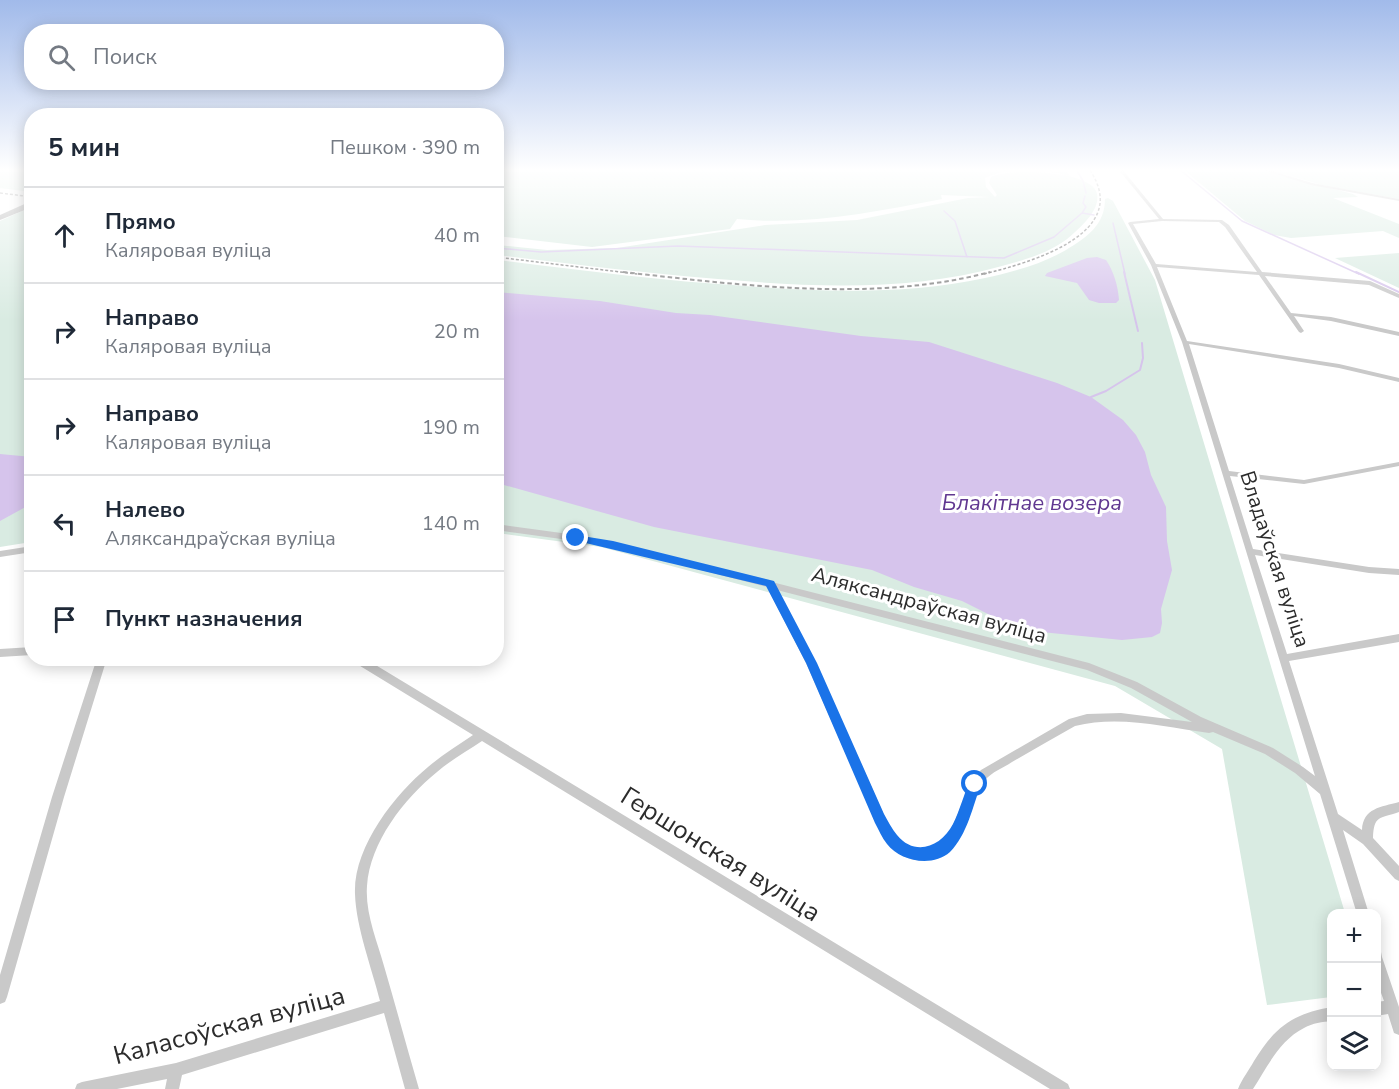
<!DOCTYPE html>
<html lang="ru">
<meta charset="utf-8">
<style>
:root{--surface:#fff;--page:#f2f2f3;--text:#1f2937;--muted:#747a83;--line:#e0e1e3}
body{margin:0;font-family:"Nunito Sans",sans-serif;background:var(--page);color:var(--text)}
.controls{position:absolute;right:18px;bottom:18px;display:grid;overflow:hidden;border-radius:12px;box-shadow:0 3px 15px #0003}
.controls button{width:54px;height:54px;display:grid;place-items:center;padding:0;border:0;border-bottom:2px solid var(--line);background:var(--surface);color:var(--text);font:30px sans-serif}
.stop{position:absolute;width:18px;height:18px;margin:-14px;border:4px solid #1a73e8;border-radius:50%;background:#fff}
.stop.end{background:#1a73e8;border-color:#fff;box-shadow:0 2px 6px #0008}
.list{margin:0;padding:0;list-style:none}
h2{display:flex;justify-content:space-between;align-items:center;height:78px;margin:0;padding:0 24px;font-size:26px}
h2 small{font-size:20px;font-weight:400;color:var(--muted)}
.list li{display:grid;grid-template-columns:39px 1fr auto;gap:18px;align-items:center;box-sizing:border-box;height:96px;padding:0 24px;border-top:2px solid var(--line)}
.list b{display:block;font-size:22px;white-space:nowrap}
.list p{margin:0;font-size:20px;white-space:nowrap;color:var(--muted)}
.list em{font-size:20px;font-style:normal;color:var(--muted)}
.icon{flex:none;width:33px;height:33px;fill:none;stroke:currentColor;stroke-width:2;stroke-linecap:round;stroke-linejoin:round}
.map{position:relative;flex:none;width:1399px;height:1089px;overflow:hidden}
.search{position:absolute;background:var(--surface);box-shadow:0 3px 15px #0003;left:24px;top:24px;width:480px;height:66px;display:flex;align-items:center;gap:15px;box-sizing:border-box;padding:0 21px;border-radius:24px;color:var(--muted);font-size:22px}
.panel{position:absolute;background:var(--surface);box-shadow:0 3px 15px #0003;left:24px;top:108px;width:480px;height:558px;border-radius:24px}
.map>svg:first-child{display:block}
</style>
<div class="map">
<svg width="1399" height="1089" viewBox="0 0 1399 1089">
<rect width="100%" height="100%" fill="#fff"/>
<path fill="#d9ebe2" d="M0 169H31V192L0 188Z
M497 169H1065L1070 176C1042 170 1012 165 985 178L986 187 995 197 997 195 989 183 991 177C1008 168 1093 170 1097 194 1100 208 1085 223 1075 232 1056 251 1028 259 1002 266 910 292 812 287 718 279 644 273 570 264 497 255V245L547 250 617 248 765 225 857 220 968 198 990 197 941 195 942 199C874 212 806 226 737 219L730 229 592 247 497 236Z
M1183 169H1258L1353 194 1358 197 1333 198 1399 224V238L1383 231 1291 238 1274 235 1245 221Z
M1266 169H1399V199L1322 185Z
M1108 198 1113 201 1155 280 1345 913 1332 914 1331 997 1267 1005 1222 749 1115 686 601 547 497 533V260C579 270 662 281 745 286 825 292 906 295 985 278 1013 272 1042 264 1066 250 1087 237 1105 225 1105 199Z
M31 207V542L0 547V221Z
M1399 253V288L1335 258Z"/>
<path fill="#d6c4ec" d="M1097 257 1106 260C1114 272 1118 286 1119 300L1116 303H1099L1089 300 1077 283 1045 276 1047 273 1087 258Z
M497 292 600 301 676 313 710 315 861 336 929 342 1057 383 1091 397 1123 420 1136 435 1145 452 1151 475 1166 507 1167 541 1172 570 1161 609 1162 623 1160 633 1152 637 1122 640 1031 631 1014 627 962 601 914 587 872 570 654 527 497 483Z
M0 454 32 457 31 504 0 521Z"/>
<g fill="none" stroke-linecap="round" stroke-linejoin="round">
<path stroke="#d6c4ec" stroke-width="1.5" d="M1076 169 1083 181 1086 193
M1179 169 1242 221 1359 274
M944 211 955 221 967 257
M1082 213 1086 207 1083 203 1085 196
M1113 223 1125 274
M496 248 541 252 678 246 1004 258 1054 237 1082 213 1094 215"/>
<path stroke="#d6c4ec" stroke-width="2" d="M1124 272 1138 331
M1356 272 1399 292
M1091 397 1106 391 1140 370 1143 358 1142 343"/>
<path fill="#c9c9c9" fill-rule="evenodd" d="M1118 169H1122L1163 219 1222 220 1229 225 1262 272 1370 281 1399 294V298L1369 285 1265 276 1291 313 1331 317 1399 332V336L1331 321 1294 316 1304 331 1301 333 1299 332 1259 275 1157 267 1187 341 1339 364 1399 378V382L1339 368 1189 344 1229 471 1304 480 1399 462V466L1304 484 1230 476 1253 549 1369 567 1399 569V575L1369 573 1255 555 1287 654 1399 634V642L1289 661 1338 814 1362 830C1363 808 1381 807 1399 802V812C1379 819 1374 815 1373 838L1399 866V881L1395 879 1363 844 1343 830 1369 914H1357L1320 794 1295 773 1265 754 1213 732 1209 733C1165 727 1119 715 1075 726 1054 738 1033 750 1012 762 1003 768 992 772 985 780 961 807 970 853 926 860 906 863 892 849 881 834L806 663 767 587 631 552 576 541 496 530V524L576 535 631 546 1089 663 1137 682 1201 717 1273 748 1303 767 1315 776 1182 342 1151 265 1128 223 1130 222 1159 219ZM1162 221 1219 222 1225 227 1257 272 1156 264 1133 224ZM777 590 1087 670 1131 688 1192 722 1121 713 1087 714 1069 719 981 770C957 793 959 847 922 849 907 850 897 838 889 826L816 663Z
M1260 169H1266L1312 183 1399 199V201L1311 185Z
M32 546V552L0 557V551Z
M32 647V655L0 657V649Z
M97 658H107L64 797 7 997 5 1002 0 1004V975L52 797Z
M351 658H364L1068 1084 1070 1089H1050L482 741C467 751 451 760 437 772 404 799 370 842 367 886 365 913 377 941 384 966 396 1007 407 1048 419 1089H405L384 1013 182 1075 179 1089H165L167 1079 117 1089H75L77 1084 82 1082 176 1063 380 1001C372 969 356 927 355 894 353 848 394 795 428 767 442 755 458 745 473 735L352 661Z
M1376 951 1381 952 1382 957 1399 1007V1035L1394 1033 1388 1014 1376 1016V1002L1384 1001 1376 979Z
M1332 1007V1021C1322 1022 1313 1023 1304 1028 1280 1040 1267 1067 1253 1089H1238C1242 1079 1249 1070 1254 1061 1275 1027 1292 1014 1332 1007Z"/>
<path fill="#a4a4a4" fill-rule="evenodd" d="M29 202H32V207L0 220V215Z"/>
<path stroke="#818181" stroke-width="1.5" stroke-dasharray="3 2" stroke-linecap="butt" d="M0 193 32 197
M496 257 637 274
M984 274C1028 263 1135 234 1089 169"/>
<path stroke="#818181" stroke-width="2" stroke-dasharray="4.5 3" stroke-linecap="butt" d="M623 272C740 285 875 303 990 272"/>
</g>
<linearGradient id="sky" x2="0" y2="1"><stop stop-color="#a1baea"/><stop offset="0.53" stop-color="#fff"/><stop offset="1" stop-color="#fff" stop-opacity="0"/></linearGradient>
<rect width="1399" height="321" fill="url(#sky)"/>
<path fill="#1a73e8" d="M576 535 613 541 774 581 817 663 884 814C888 821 892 829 897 835 915 857 941 847 953 824 960 810 964 794 970 780H979L981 784C973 806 967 835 950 852 932 868 900 861 887 844 882 838 879 830 875 823L806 663 766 586 573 540V536Z"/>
<g text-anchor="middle" stroke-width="6" stroke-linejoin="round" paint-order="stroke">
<g font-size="21" fill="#2c2c2c" stroke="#fff">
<text transform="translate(1275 559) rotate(72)" y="7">Владаўская вуліца</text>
<text transform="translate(929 605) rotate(15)" y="7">Аляксандраўская вуліца</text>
</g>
<g font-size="22" font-style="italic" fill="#613891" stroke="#fff">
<text x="1032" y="510">Блакітнае возера</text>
</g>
<g font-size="26" fill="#2c2c2c" stroke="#fff">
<text transform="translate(721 854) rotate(32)" y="9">Гершонская вуліца</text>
<text transform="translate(229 1025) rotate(-15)" y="9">Каласоўская вуліца</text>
</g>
</g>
</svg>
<div class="controls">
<button>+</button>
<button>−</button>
<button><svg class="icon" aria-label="layers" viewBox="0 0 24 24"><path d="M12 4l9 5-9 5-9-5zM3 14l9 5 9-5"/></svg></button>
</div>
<div class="stop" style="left:975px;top:784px"></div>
<div class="stop end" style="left:576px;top:538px"></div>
<div class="search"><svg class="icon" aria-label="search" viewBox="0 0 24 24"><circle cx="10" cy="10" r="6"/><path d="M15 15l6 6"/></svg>Поиск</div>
<section class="panel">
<h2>5 мин<small>Пешком · 390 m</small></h2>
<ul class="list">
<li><svg class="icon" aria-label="ahead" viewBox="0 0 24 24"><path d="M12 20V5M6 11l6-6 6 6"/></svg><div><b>Прямо</b><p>Каляровая вуліца</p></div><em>40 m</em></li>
<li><svg class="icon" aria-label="right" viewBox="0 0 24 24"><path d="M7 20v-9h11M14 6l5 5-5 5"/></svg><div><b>Направо</b><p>Каляровая вуліца</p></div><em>20 m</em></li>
<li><svg class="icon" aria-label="right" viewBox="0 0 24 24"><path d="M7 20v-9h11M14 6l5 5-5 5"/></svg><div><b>Направо</b><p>Каляровая вуліца</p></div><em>190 m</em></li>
<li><svg class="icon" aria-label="left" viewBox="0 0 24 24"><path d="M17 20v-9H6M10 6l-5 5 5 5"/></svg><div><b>Налево</b><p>Аляксандраўская вуліца</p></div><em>140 m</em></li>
<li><svg class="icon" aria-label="arrive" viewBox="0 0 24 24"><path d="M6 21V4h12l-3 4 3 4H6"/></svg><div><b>Пункт назначения</b></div></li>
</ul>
</section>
</div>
